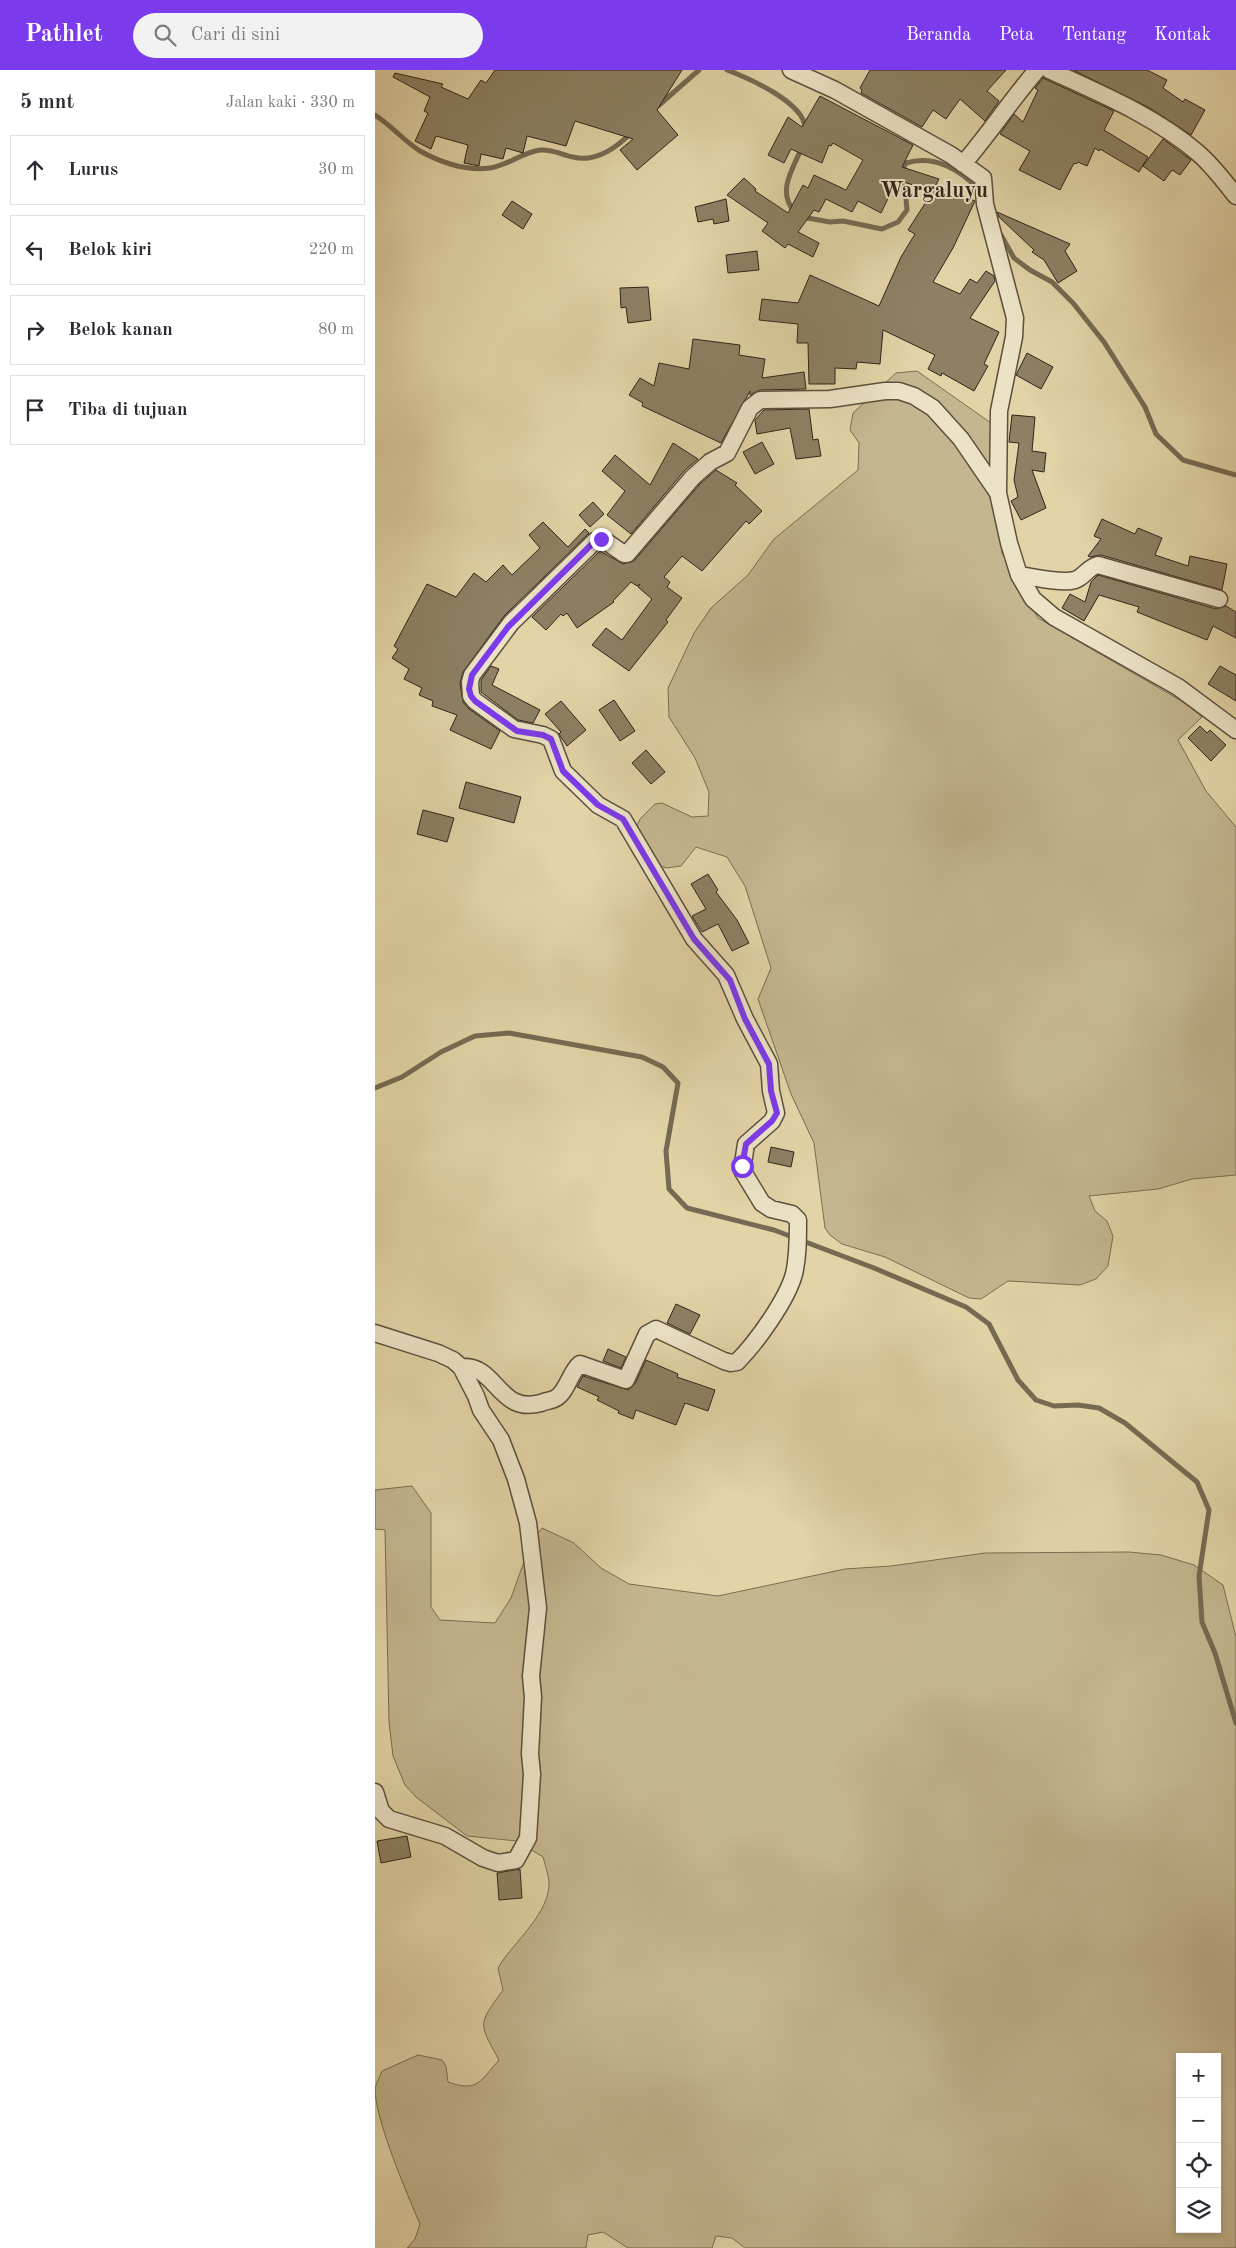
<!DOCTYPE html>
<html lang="id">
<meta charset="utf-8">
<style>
:root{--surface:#fff;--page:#f2f2f3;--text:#2b2b33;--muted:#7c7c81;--line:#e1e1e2;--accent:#7c3aed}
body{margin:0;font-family:"Old Standard TT",serif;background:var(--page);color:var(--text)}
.controls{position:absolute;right:15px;bottom:15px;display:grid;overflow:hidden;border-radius:0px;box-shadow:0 2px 8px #0003}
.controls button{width:45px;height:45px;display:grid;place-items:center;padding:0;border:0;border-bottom:1px solid var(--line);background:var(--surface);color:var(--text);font:25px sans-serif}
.stop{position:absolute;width:15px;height:15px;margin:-11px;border:4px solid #7c3aed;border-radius:50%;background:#fff}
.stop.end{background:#7c3aed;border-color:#fff;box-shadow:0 1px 5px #0008}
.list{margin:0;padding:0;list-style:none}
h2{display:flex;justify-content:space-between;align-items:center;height:65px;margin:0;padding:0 20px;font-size:21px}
h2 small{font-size:16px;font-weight:400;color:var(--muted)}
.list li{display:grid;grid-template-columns:32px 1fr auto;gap:15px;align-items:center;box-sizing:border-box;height:70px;margin:0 10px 10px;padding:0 10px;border:1px solid var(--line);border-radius:0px}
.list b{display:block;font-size:19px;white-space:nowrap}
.list em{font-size:16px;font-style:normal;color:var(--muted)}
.icon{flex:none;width:28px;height:28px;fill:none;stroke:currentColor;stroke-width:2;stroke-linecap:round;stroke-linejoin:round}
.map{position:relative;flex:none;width:861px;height:2178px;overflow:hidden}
header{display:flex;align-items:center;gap:30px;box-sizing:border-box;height:70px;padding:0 25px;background:var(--accent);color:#fff}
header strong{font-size:24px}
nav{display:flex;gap:28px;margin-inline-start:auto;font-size:18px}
.search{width:350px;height:45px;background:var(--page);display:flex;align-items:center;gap:12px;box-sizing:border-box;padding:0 18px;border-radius:28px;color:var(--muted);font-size:19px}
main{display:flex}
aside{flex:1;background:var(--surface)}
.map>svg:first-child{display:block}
</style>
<header>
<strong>Pathlet</strong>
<div class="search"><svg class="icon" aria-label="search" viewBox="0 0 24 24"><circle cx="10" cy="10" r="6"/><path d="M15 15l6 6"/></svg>Cari di sini</div>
<nav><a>Beranda</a><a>Peta</a><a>Tentang</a><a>Kontak</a></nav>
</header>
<main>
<aside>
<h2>5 mnt<small>Jalan kaki · 330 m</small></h2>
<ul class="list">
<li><svg class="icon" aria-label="ahead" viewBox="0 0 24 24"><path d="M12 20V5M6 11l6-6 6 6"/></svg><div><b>Lurus</b></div><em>30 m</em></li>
<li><svg class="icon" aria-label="left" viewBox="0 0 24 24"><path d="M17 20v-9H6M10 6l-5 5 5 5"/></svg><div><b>Belok kiri</b></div><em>220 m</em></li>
<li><svg class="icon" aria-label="right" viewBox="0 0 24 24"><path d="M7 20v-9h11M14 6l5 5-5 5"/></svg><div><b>Belok kanan</b></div><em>80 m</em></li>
<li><svg class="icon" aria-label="arrive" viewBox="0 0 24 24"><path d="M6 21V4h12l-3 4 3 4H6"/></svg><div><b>Tiba di tujuan</b></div></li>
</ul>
</aside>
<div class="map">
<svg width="861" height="2178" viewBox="0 0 861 2178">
<rect width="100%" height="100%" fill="#e2d4a7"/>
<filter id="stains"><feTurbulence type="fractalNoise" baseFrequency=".004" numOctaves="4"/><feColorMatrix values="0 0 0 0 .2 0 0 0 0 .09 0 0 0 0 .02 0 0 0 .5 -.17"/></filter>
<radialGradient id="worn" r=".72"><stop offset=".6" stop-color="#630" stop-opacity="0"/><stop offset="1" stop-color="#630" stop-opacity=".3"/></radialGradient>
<path fill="#c4b68f" stroke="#7a6d54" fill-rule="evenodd" d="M542 301 616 353 617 399 627 483 663 548 810 633 827 647 803 670 831 721 861 757V1105L817 1109 783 1119 714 1126 720 1141 732 1151 738 1166 733 1196 721 1209 705 1215 633 1211 606 1229 594 1228 510 1187 467 1174 455 1165 450 1158 439 1073 416 1024 383 929 396 898 370 816 352 787 321 777 306 796 291 798 267 789 257 767 265 749 280 734 287 733 317 747 333 746 334 722 320 688 294 647 293 618 319 563 336 538 373 505 399 469 483 400 484 373 475 360 478 343 521 303Z
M37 1416 56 1443V1537L65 1550 120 1553 136 1528 156 1472 167 1458 199 1473 226 1498 254 1514 343 1526 470 1499 516 1496 610 1483 754 1482 786 1485 819 1495 848 1515 861 1567V2178H370L357 2168 341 2166 337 2178H253L228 2162 213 2165 211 2178H32L40 2169 45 2154C32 2124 0 2049 0 2019 1 2013 5 2007 7 2001L43 1985 67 1990 71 1996 73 2012C103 2023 106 2010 124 1990 103 1952 103 1955 128 1920L123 1898C138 1872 176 1843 174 1811 173 1803 170 1795 168 1787L142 1771 92 1766 41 1727 30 1715 18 1686 14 1652 10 1460 0 1459V1420ZM805 1987H842V2159H805Z"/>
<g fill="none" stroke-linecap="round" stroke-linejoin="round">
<path stroke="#766a52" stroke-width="5" d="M352 0C373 8 431 33 430 59
M283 36 324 0
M0 45C16 55 29 71 45 81 65 92 91 101 115 98 132 96 148 82 165 80 178 79 187 85 198 87 221 93 241 78 256 63
M420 142C401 122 418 99 427 77
M427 147 455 152 468 151 507 159 523 152 532 140 531 129 525 105 531 93C559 84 586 100 604 120
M626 165 639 188 655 200 677 212 698 233 729 272 770 337 781 364 808 390 861 405
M0 1018 27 1007 66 982 100 966 134 963 267 987 288 997 303 1013 291 1081 294 1119 312 1138 399 1160 499 1198 591 1237 614 1254 643 1310 661 1330 679 1336 703 1335 724 1338 750 1353 822 1412 834 1440 824 1506 827 1552 840 1583 861 1653"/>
</g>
<path fill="#8d8063" stroke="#30241a" d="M120 0H307L282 40 303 65 262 100 245 80 258 69 200 51 191 76 152 66 148 83 131 78 128 89 106 84 104 96 89 93 93 75 61 66 56 79 40 71 53 43 49 41 55 27 18 7 20 3 68 14 66 17 93 29 106 10 111 13Z
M495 0H631L612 21 624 31 610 51 585 29 571 49 558 40 547 57 486 23 487 20 485 18Z
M698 0H772L792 10 788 18 808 32 810 29 830 40 816 65 775 38Z
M668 8 739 41 729 60 773 87 764 102 725 79 724 81 720 78 712 96 703 92 701 94 699 93 685 120 644 100 655 81 625 64 639 44 648 52 663 20 660 18Z
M445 26 538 75 527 97 564 109 561 115 600 131 578 178 558 212 585 224 595 209 602 213 611 201 619 206 620 211 595 248 624 262 609 294 613 296 599 321 567 303 566 306 553 299 560 285 508 260 505 294 482 292 481 299 460 298V314H434L433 273H422L423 254 384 250 387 229 423 233 435 205 504 236 526 187 540 164 533 160 558 121 522 110 506 143 483 131 477 142 451 129 444 142 439 140 423 162 444 173 438 187 413 174 410 178 387 161 393 153 352 125 369 108 381 119 380 121 413 143 428 115 433 118 439 105 471 120 488 90 458 73 456 76 454 75 447 93 416 79 409 93 393 85 413 47 427 57Z
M788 69 816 90 805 105 797 100 789 111 768 96Z
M351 129 354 151 339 154 338 149 323 152 320 137Z
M137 131 157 144 148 159 127 145Z
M622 142 695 174 690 181 702 201 683 213 669 190 657 182 659 180 624 147Z
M382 181 384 200 353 203 351 185Z
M273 217 276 250 253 253 251 237 246 238 245 218Z
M318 269 365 275 364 285 390 289 387 308 429 302 431 319 385 320 375 325V321L346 373 267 336 268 333 254 325 265 308 279 316 284 293 314 299Z
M652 283 678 297 666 319 641 305Z
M434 339 438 370 443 369 446 386 421 389 415 358 382 364 380 350 389 340Z
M637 345 660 347 657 381 671 383 669 402 657 400 671 438 646 450 636 431 643 427 639 410 644 373 634 372Z
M387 372 399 394 380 404 368 382Z
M298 373 323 389 310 400 256 464 232 445 250 421 227 401 240 385 275 415Z
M341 400 362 413 360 415 387 441 374 454 371 451 327 501 307 486 289 507 295 512 292 517 307 528 291 550 293 552 254 601 217 575 231 558 247 570 277 529 263 517 265 514 262 516 256 512 238 531 239 532 202 558 192 543 188 546 186 544 171 560 157 547 225 481 248 494 259 491 325 414Z
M218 432 229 444 215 457 204 445Z
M727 449 760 464 763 458 787 468 780 485 813 496 815 486 852 494 847 520 726 485 715 487 713 486 726 469 719 466Z
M168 452 193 477 210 459 214 463 129 546 88 602 85 613 88 632 94 639 125 661 116 679 75 660 82 645 57 636 58 631 44 625 47 618 29 609 34 599 17 588 23 579 19 576 52 514 81 527 99 503 111 512 128 495 137 505 165 478 154 465Z
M723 505 841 539 851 536 861 542V568L838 556 832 570 762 542 764 537 724 525 709 551 687 538 695 524 710 532 716 512Z
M116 596 124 599 117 615 165 640 158 653 143 650 106 622V610Z
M845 596 861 605V631L833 614Z
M239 630 260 661 245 671 224 640Z
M186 631 211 660 192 676 184 664 186 662 170 644Z
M825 656 832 663 835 660 851 675 836 691 813 668Z
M271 680 290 702 276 714 257 693Z
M91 712 146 727 139 753 84 738Z
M48 740 79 748 72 772 42 764Z
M333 804 343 820 341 822 362 850 374 873 357 881 343 854 327 862 317 846 331 839 316 814Z
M396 1077 419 1082 416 1097 393 1092Z
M301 1234 325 1245 315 1264 292 1253Z
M233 1279 251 1287 246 1298 228 1291Z
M271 1290 303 1304 302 1307 340 1320 333 1341 310 1333 301 1355 261 1340 258 1349 243 1343 244 1341 222 1330 224 1327 202 1317 208 1306 253 1320 260 1314Z
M32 1766 36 1787 6 1793 2 1771Z
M145 1799 147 1828 124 1830 122 1803Z"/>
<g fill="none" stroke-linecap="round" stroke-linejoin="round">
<defs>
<path id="street" d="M416 0 460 20 576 85 608 108 610 134 640 248 639 267 624 341 623 423 634 473 644 505 658 529 679 547 803 617 861 660
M674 0C724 23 780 46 823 83 837 95 849 111 861 126
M588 94C614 64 636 30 662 0
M644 505C658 507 686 514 700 510 709 507 713 497 723 495L844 529
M0 1263 63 1283 78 1290 86 1297 101 1326 106 1340 126 1370 141 1409 153 1453 163 1538 156 1606 158 1627 155 1684 157 1704 153 1768 141 1790 123 1793 108 1788 70 1766 14 1749 6 1741 0 1722
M86 1297C122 1294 123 1345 166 1333 170 1331 176 1331 181 1328 192 1322 195 1302 205 1294L251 1310 272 1264 281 1259 349 1291 356 1293 362 1292C381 1273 412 1230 419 1204 423 1187 423 1169 423 1150L417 1144 396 1139 387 1133 367 1100 371 1074 397 1051 401 1043 396 1021 394 994 370 949 351 905 319 869 248 749 223 735 188 701 176 669 168 665 139 659 100 631 96 626 95 612 97 605 136 553 220 471 229 470 249 484H252L318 407 335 392 352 383 375 338 385 330 455 329 510 321H524L539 326 558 338 586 369 623 423"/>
</defs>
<use href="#street" stroke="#5c503d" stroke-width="19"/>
<use href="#street" stroke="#ece3c6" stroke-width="16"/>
</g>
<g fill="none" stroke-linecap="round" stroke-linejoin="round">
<path stroke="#7c3aed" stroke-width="6" d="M226 469 220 471 133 557 97 605 94 619 96 626 100 631 142 661 168 665 176 669 188 701 223 735 248 749 319 869 355 910 370 949 394 994 396 1021 402 1043 397 1051 371 1074 367 1096"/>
</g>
<g text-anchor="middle" stroke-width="4" stroke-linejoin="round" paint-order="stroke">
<g font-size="22" font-weight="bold" fill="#30241a" stroke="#ece3c6">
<text x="559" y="127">Wargaluyu</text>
</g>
</g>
<rect width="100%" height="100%" filter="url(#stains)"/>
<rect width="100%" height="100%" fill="url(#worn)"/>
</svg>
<div class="controls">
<button>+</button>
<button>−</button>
<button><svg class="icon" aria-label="locate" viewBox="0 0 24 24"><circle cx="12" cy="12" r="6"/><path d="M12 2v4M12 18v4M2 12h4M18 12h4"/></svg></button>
<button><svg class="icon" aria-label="layers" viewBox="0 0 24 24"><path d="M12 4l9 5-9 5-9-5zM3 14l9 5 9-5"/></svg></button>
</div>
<div class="stop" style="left:367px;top:1096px"></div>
<div class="stop end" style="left:226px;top:469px"></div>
</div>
</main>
